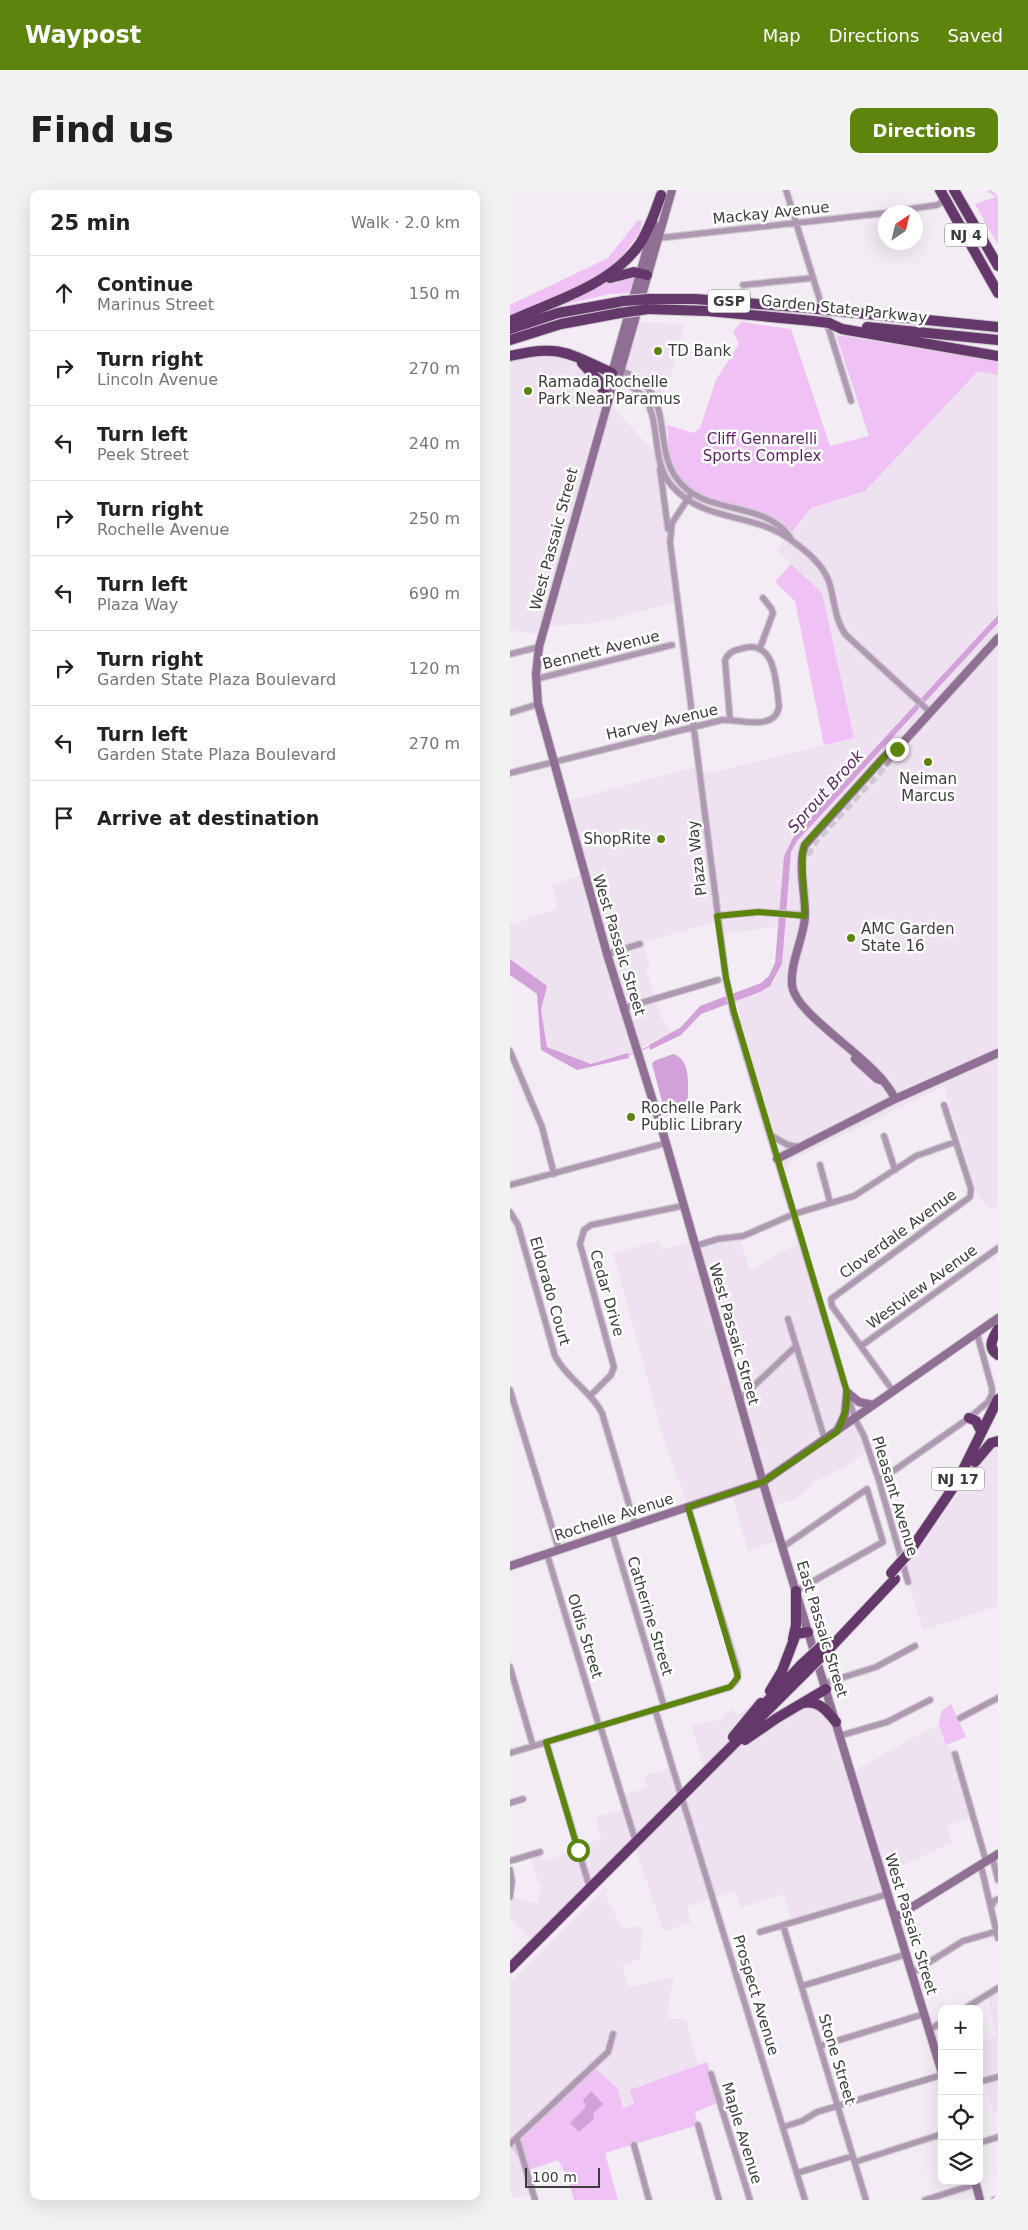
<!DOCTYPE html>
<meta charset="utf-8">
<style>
:root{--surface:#fff;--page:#f2f2f2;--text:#222;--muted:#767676;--line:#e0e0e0;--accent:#5d850e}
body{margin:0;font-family:"DejaVu Sans",sans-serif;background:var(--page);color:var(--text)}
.controls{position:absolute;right:15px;bottom:15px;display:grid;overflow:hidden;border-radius:10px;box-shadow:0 5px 20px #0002}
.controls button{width:45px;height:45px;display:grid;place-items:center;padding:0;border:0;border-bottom:1px solid var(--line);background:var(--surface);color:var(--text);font:25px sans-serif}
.compass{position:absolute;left:368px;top:15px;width:45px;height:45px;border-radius:50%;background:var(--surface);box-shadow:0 5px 20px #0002;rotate:35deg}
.scale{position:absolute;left:15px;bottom:12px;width:75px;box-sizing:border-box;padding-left:5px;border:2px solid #3e3b3e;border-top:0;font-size:14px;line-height:18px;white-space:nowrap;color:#3e3b3e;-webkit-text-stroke:4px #fff;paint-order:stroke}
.stop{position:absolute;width:15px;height:15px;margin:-11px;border:4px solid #5d850e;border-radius:50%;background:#fff}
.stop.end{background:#5d850e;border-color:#fff;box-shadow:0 1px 5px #0008}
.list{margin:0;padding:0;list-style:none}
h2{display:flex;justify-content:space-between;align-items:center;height:65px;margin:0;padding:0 20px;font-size:21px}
h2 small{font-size:16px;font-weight:400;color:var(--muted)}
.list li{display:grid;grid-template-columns:32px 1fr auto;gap:15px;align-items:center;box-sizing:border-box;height:75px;padding:0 20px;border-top:1px solid var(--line)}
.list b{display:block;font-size:19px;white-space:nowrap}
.list p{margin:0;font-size:16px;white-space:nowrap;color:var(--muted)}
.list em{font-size:16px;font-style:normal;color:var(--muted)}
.icon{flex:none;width:28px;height:28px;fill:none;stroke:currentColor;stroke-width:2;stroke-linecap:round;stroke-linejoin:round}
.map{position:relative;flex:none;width:488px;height:2010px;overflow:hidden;border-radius:10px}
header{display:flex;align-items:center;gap:30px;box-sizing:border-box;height:70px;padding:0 25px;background:var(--accent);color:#fff}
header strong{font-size:24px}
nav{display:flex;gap:28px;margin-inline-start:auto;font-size:18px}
.intro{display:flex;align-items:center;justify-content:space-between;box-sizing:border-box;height:120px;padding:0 30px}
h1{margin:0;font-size:35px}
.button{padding:12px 22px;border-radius:10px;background:var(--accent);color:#fff;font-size:18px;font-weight:700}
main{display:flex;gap:30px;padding:0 30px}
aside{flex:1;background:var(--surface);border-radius:10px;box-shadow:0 5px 20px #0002}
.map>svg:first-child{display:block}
</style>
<header>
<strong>Waypost</strong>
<nav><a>Map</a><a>Directions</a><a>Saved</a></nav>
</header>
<div class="intro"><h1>Find us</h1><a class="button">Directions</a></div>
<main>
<aside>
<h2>25 min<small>Walk · 2.0 km</small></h2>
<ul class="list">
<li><svg class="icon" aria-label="ahead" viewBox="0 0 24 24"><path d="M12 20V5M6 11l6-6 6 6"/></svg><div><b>Continue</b><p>Marinus Street</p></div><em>150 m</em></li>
<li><svg class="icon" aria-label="right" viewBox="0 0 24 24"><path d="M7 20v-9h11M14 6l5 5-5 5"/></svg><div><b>Turn right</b><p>Lincoln Avenue</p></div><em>270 m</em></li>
<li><svg class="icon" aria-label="left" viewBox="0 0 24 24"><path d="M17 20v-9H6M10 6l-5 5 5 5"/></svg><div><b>Turn left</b><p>Peek Street</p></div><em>240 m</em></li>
<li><svg class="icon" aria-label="right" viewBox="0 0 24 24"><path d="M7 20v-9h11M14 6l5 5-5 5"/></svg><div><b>Turn right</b><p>Rochelle Avenue</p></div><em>250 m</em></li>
<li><svg class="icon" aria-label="left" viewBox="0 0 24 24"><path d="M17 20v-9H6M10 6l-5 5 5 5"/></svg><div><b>Turn left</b><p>Plaza Way</p></div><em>690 m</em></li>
<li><svg class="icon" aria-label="right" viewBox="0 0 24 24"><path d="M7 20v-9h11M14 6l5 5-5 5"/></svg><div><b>Turn right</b><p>Garden State Plaza Boulevard</p></div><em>120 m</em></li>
<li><svg class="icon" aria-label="left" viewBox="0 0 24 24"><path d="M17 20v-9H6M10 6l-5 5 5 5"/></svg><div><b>Turn left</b><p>Garden State Plaza Boulevard</p></div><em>270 m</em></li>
<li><svg class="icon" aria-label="arrive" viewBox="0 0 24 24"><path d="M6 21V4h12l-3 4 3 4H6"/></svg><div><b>Arrive at destination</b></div></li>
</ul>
</aside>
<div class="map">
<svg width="488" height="2010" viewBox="0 0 488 2010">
<rect width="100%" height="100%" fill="#f3ecf4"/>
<path fill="#eee1f0" d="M125 132 174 134 160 188H158L149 215 140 199 111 180Z
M62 165 86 186 97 211 149 267 167 412 91 432 35 437 33 445 0 440V166Z
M468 181 488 185V1016L480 1020 468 1006 434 896 281 970 276 983 232 841 226 811 260 796 267 786 272 774 275 736 213 744 194 588 195 584 343 548 312 403 266 360 301 318 355 301Z
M188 576 207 731 133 753 140 777 136 779 145 808 151 826 160 843 127 859V862L81 874 37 857 31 820 37 796 0 769V735L48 718 42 695 74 684 54 612Z
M229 1047 240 1080 292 1051 345 1229 359 1261 314 1289 312 1286 286 1309 260 1317 271 1350 238 1360 221 1303 178 1317 154 1250 103 1063 148 1051 151 1059 183 1051 185 1056Z
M488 1254V1416L413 1440 394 1380 478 1261Z
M267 1491 223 1547 194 1577 181 1536 211 1529 222 1519 228 1525Z
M299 1512 326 1532 341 1582 429 1534 436 1555 445 1564 463 1625 436 1637 443 1653 375 1683 378 1704 283 1732 273 1704 230 1718 225 1701 177 1717 181 1732 154 1742 125 1659 232 1553Z
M162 1577 170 1602 21 1749 0 1729V1708L28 1713 31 1695 28 1692 20 1665 30 1662 34 1671 68 1660V1657L91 1649 86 1627 115 1619 112 1606 138 1597 134 1586Z
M95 1698 98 1700 95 1705 112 1738 133 1736 130 1769 113 1776 118 1797 164 1787 156 1829H176L188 1875 120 1900 124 1914 112 1918 16 1981 23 2004 0 2010V1792Z
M488 1798V1921L483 1922 475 1891 469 1892V1852L487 1847 477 1805Z"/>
<path fill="#efc1f5" d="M476 0H488V55L465 14 486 7Z
M128 30 132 31 129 44 100 81 0 126V115L98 68Z
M124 86 120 103 100 104 30 120 87 93Z
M231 132 281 139 320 256 359 246 326 145 488 171V185L468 181 355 301 301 318 282 342C275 335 266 328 257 325 225 313 181 316 163 280 156 265 160 250 157 235L184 243 190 238 206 190 229 154 223 142Z
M281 374 312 403 344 548 314 555 285 411 265 392Z
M441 1514 456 1547 436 1555 429 1534 431 1522Z
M197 1872 210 1912 185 1922 188 1935 95 1963 108 2010H64L58 1989 48 1970 16 1981 0 1954 83 1876 108 1899 113 1918 124 1914 120 1900Z"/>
<path fill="#d3a1da" d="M488 425V433L287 651 281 662 272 774 260 796 250 802 191 824 171 845 140 860 139 855 171 837 190 816 251 793 259 786 265 773 274 666 284 646Z
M0 769 37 796 31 820 37 857 81 874 118 863 119 868 67 880 31 860 27 804 0 785Z
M163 864C183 870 177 900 178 917L156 926 142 874 144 871Z
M81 1901 93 1914 83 1924 84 1929 69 1942 60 1933 76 1917 73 1910Z"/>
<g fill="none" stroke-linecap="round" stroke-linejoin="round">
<path stroke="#d3a1da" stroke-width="1" d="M131 860 141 856
M118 865 125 863"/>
<path stroke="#cfc9d0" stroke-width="8" stroke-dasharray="8 4" stroke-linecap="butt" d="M297 665 305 651 377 573"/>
<defs>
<path id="street" d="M276 0 341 211
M379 22 427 15 436 10
M149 48 376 23
M233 95 303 88
M107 182C113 180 119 184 124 187 163 209 144 254 165 286 192 328 252 308 280 347
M106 187C116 195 128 198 136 210 151 236 141 273 162 296 194 333 244 322 281 350 295 360 313 374 319 392 325 410 324 429 336 445L420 522
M150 279 158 339
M181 304 162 333 160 352 216 788 223 822 345 1229 354 1246 369 1291 398 1392
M250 458 263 423 261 418 253 408
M0 464 29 457
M26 489 162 455
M0 523 28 514
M377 573 387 559
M0 583 212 530C228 529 266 542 269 516 266 494 266 450 234 458 226 460 219 461 215 470L220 530
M207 726 248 722 295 725
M97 764 130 754
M114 818 208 790
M0 861 32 937 44 984
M260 945 278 955 291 957
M374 946 385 980
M310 975 320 1012
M0 995 156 953
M0 1022 8 1035 45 1166C57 1189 81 1201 92 1223L125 1335
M185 1056 208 1049 233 1046 284 1024 344 1006 406 966 445 952
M278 1129 315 1250
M351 1156 488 1058
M0 1200 49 1360
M383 1201 322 1116 321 1109 460 1007 461 999 434 915
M80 1206 101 1185 104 1177 70 1054 74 1040 81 1035 172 1016
M229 1210 286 1156
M369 1291 459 1228 478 1212 482 1204V1198L467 1144
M102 1342 154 1516
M273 1357 357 1299 373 1352 286 1401
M37 1364 89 1536
M0 1477 23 1556
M315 1493 366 1477 405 1456
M145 1519 170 1602
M450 1528 488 1508
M90 1535 124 1646
M329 1546 377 1532 420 1510
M36 1552 78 1692
M0 1563 220 1497 226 1491 228 1482 178 1317
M445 1564 476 1671
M172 1608 295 2010
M0 1613 13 1609
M0 1671 30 1662
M0 1680 2 1691 0 1707
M488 1690 483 1670 476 1671 471 1676 488 1748
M481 1718 484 1711 488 1709
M273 1735 356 2010
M250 1742 378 1704
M402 1783 453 1751 488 1741
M292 1796 397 1764
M454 1819 488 1798
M419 1840 432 1832
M310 1856 414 1824
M201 1884 240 2010
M469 1892 488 1887
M188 1935 209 2010
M273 1937 292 1931 307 1922 432 1885
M7 1949 25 2010
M469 1953 488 1947
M0 1954 98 1862 103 1844
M124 1955 139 2010
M345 1972 432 1944
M287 1983 343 1966
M415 2010 466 1994
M484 2010 488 2009"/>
<path id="secondary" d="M144 34 107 165 102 183 103 194 29 457 26 484 28 514 97 764 156 953 258 1310 432 1883
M103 194 108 189 162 0
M345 869 367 889 373 891
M385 909 488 863
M267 969 385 909C369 870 285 827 282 795 280 773 293 750 295 727 296 706 287 674 295 655L373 568 380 561 387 559 488 448
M337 1202 349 1212 363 1215
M328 1239 335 1224 337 1202
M0 1376 253 1292 488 1128
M386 1727 488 1664
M465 1991 470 2010"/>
<path id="highway" d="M430 0 488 103
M444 0 488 76
M100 88 124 82 137 85
M139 109H185L299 118
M138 119 198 121 303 131
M327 121 488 137
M0 131C43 111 100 96 129 55 139 40 145 22 151 5
M319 133 332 139 488 166
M357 137 488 150
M0 139 48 123 114 111
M0 150 51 134 110 123
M0 166C49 154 58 163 102 183
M72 173 90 192 97 211
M488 1139C482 1149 477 1158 488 1165
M459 1228 466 1231 471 1241
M465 1272 481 1253 488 1251
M398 1364 447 1292 488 1209
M283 1449 286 1435V1401
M320 1458 385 1389
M260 1501 272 1481 286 1444 298 1442
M293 1513C309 1510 317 1521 326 1532
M249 1520 291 1475
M223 1547 251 1513
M235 1550 267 1528 316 1499
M0 1778 295 1483"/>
</defs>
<use href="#street" stroke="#cfc9d0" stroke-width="8"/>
<use href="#secondary" stroke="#cfc9d0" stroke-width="10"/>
<use href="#highway" stroke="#cfc9d0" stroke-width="12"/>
<use href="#street" stroke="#af99b2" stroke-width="5.5"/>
<use href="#secondary" stroke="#8f6f93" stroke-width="8"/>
<use href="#highway" stroke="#64386a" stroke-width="10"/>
<defs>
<path id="highway-bridge" d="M114 111 139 109
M299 118 327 121
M110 123 138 119
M303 131 319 133
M381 1383 398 1364
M291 1475 317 1451
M295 1483 320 1458"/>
</defs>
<use href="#highway-bridge" stroke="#cfc9d0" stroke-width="12" stroke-linecap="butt"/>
<use href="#highway-bridge" stroke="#64386a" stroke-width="10"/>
</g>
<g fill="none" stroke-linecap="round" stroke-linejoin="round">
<path stroke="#5d850e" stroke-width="6" d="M68 1660 36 1552 220 1497 228 1487 178 1317 253 1292 315 1250 327 1242 331 1234 336 1218 337 1202 224 822 216 788 207 726 248 722 295 726 292 666 294 655 373 568 380 561 387 559"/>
</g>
<g fill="#5d850e" stroke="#fff" stroke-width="2">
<circle cx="148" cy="161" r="5"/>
<circle cx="18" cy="201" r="5"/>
<circle cx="418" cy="572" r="5"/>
<circle cx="151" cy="649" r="5"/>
<circle cx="341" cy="748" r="5"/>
<circle cx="121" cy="927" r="5"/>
</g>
<g text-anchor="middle" stroke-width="5" stroke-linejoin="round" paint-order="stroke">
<g fill="#fff" stroke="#787678" stroke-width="1">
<rect x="435" y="33.5" width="42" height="23" rx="4"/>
<rect x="198" y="99.5" width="42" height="23" rx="4"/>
<rect x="422" y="1277.5" width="52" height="23" rx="4"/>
</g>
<g font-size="14" font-weight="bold" fill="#3e3b3e">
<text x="456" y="50">NJ 4</text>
<text x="219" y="116">GSP</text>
<text x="448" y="1294">NJ 17</text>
</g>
<g font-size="15" fill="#3e3b3e" stroke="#fff">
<text transform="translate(261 23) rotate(-6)" y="5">Mackay Avenue</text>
<text transform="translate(334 119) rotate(6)" y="5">Garden State Parkway</text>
<text transform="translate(44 349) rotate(-75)" y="5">West Passaic Street</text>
<text transform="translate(91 460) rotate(-14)" y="5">Bennett Avenue</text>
<text transform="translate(152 532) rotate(-13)" y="5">Harvey Avenue</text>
<text transform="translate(187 668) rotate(-97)" y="5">Plaza Way</text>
<text transform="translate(109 755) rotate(73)" y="5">West Passaic Street</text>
<text transform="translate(388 1044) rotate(-36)" y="5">Cloverdale Avenue</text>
<text transform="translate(412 1097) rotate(-36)" y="5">Westview Avenue</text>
<text transform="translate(40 1101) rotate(74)" y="5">Eldorado Court</text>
<text transform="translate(97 1103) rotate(74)" y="5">Cedar Drive</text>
<text transform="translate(224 1144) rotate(74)" y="5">West Passaic Street</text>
<text transform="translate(385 1306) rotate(73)" y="5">Pleasant Avenue</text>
<text transform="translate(104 1327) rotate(-18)" y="5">Rochelle Avenue</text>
<text transform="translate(140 1426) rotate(73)" y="5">Catherine Street</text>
<text transform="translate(312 1439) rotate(73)" y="5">East Passaic Street</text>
<text transform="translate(75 1446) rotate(73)" y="5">Oldis Street</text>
<text transform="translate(401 1734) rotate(73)" y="5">West Passaic Street</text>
<text transform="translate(246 1805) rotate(73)" y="5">Prospect Avenue</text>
<text transform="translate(327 1869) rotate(73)" y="5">Stone Street</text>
<text transform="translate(232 1943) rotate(73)" y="5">Maple Avenue</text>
</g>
<g font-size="15" fill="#3e3b3e" stroke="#fff" text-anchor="start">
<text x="158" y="166">TD Bank</text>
<text x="28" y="197">Ramada Rochelle<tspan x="28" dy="17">Park Near Paramus</tspan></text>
<text x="418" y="594" text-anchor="middle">Neiman<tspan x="418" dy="17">Marcus</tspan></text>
<text x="141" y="654" text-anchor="end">ShopRite</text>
<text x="351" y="744">AMC Garden<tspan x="351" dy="17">State 16</tspan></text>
<text x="131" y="923">Rochelle Park<tspan x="131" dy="17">Public Library</tspan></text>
</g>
<g font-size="15" fill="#5e2267" stroke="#fff">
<text x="252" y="254">Cliff Gennarelli<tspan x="252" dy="17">Sports Complex</tspan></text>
</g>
<g font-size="16" font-style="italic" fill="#602468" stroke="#fff">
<text transform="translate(315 601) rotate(-48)" y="6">Sprout Brook</text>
</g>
</g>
</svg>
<div class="controls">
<button>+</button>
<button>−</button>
<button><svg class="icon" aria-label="locate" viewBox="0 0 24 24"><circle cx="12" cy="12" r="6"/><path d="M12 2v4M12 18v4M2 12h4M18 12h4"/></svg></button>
<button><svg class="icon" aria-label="layers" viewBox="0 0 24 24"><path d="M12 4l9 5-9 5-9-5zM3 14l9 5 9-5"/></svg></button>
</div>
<svg class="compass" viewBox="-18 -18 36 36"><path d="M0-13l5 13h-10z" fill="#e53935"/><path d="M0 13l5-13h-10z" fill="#767676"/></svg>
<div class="scale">100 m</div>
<div class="stop" style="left:68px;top:1660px"></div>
<div class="stop end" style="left:387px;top:559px"></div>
</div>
</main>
